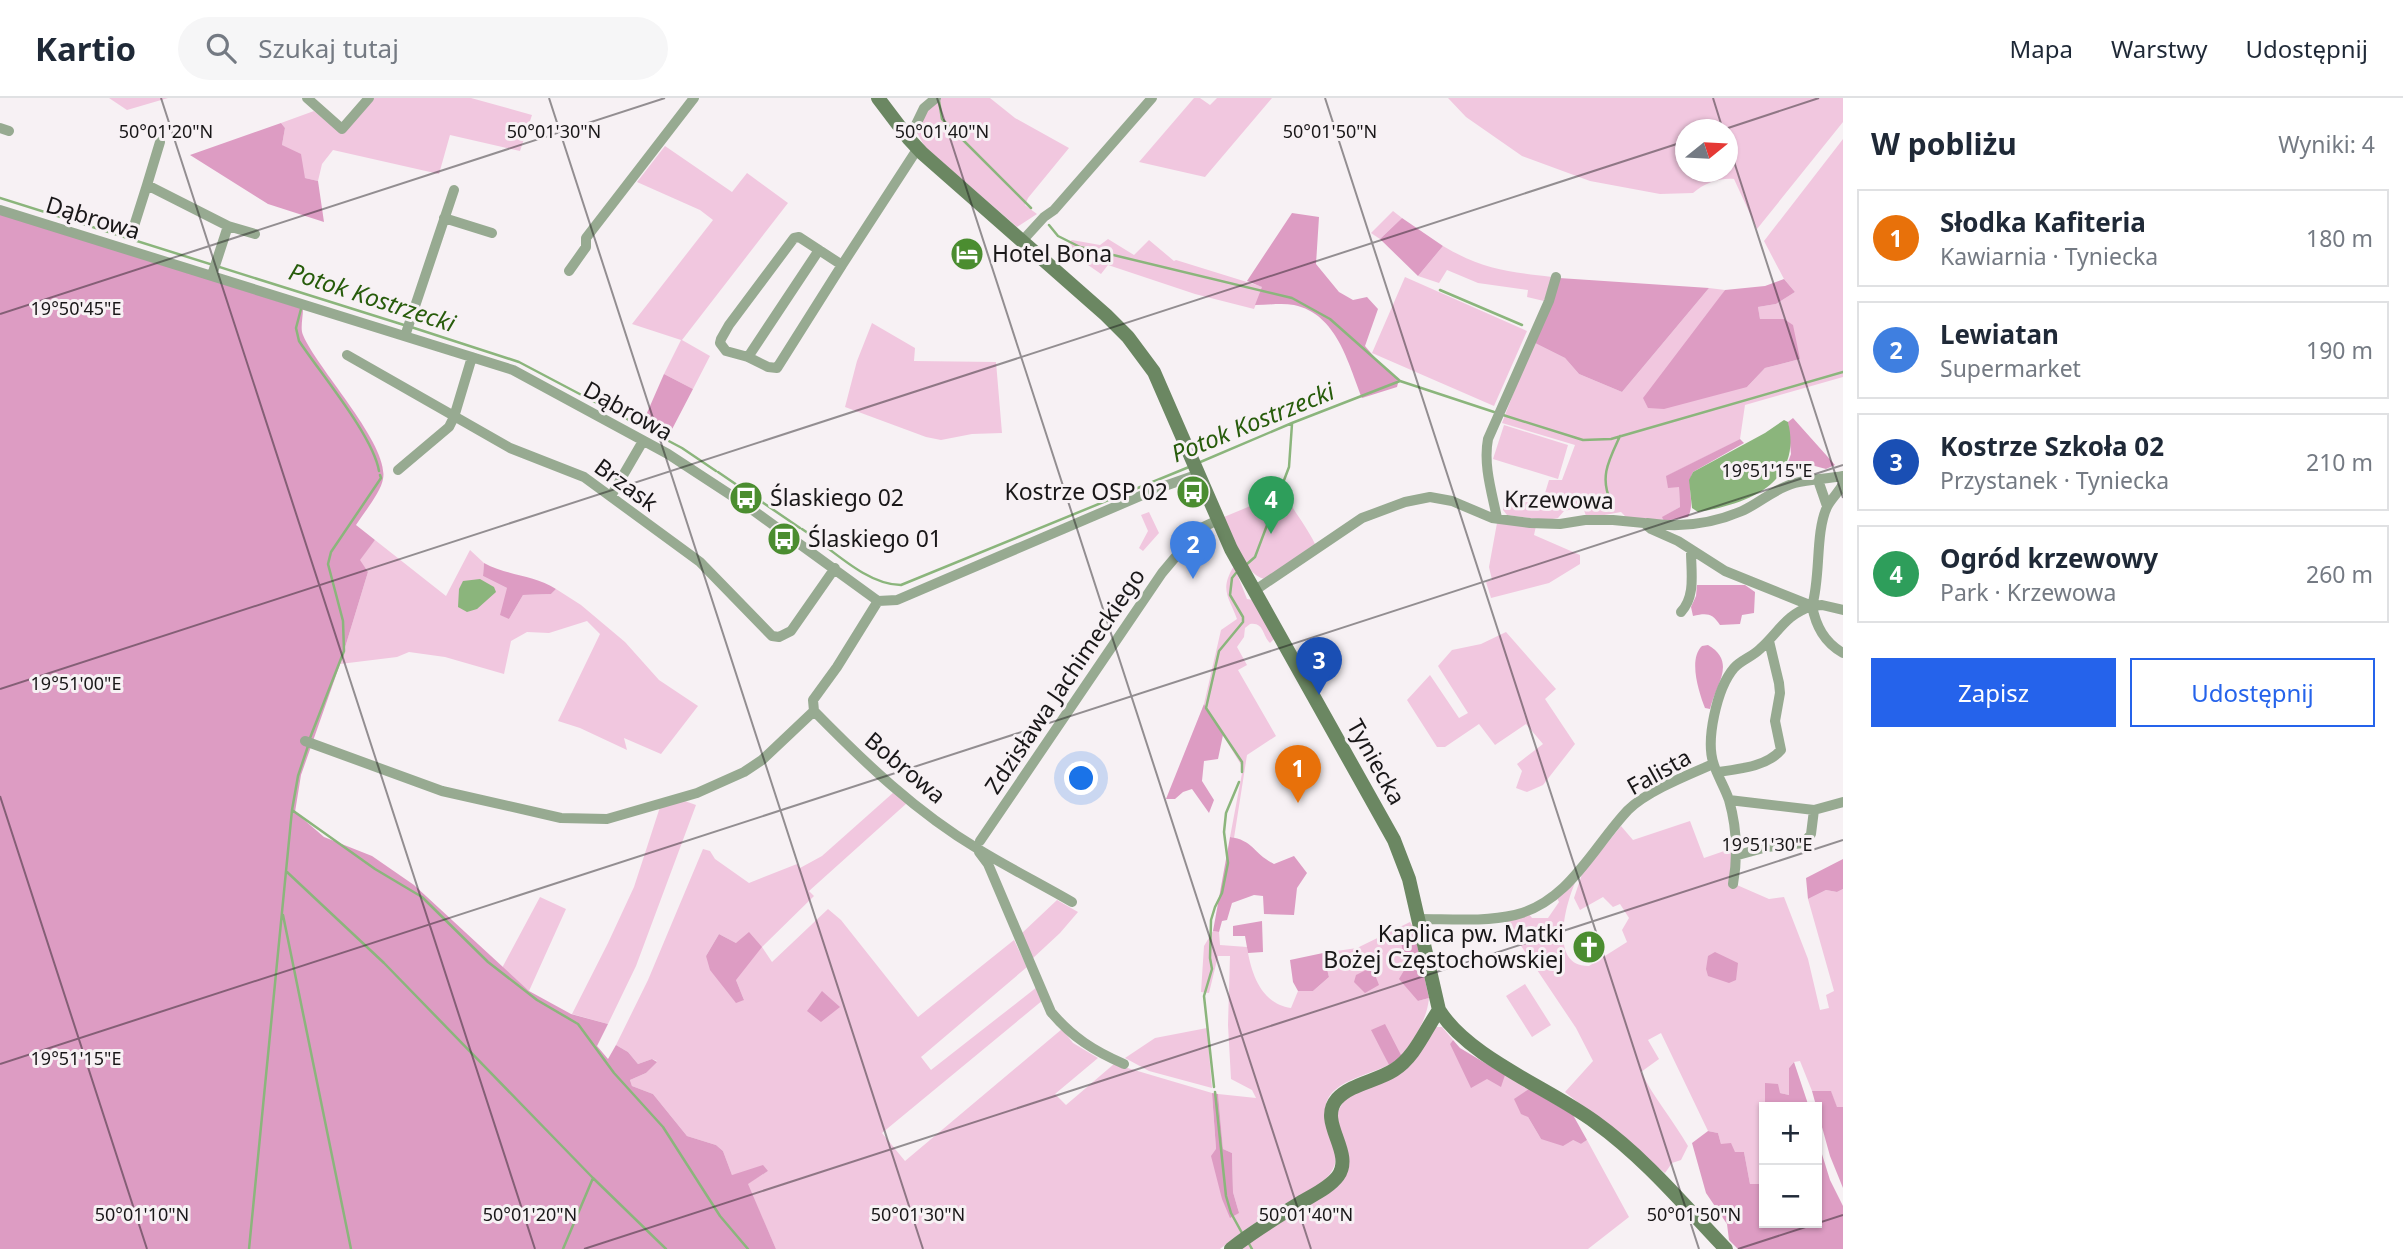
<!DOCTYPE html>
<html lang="pl">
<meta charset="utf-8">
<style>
:root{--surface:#fff;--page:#f6f6f7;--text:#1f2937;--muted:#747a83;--line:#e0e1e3;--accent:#2563eb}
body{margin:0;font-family:"Noto Sans",sans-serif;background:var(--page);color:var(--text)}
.controls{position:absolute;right:21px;bottom:21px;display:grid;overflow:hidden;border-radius:0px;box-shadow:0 2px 5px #0004}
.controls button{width:63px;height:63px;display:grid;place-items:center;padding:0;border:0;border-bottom:2px solid var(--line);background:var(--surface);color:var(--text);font:35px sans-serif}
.compass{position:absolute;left:1675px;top:21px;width:63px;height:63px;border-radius:50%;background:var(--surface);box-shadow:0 2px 5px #0004;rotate:72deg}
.you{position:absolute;left:1082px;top:681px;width:24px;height:24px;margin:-18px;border:5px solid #fff;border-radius:50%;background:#1a73e8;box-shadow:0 0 0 10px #1a73e833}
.badge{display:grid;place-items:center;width:46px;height:46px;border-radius:50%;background:var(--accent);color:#fff;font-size:23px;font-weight:700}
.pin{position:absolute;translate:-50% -58px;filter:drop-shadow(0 2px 4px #0008)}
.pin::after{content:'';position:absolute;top:37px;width:24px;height:21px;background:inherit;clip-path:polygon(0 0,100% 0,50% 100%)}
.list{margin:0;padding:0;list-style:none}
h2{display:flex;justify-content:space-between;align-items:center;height:91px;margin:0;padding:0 28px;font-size:30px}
h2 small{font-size:23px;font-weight:400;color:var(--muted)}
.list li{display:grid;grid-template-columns:46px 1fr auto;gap:21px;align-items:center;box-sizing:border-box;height:98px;margin:0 14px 14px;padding:0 14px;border:2px solid var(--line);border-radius:0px}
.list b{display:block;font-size:26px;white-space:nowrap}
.list p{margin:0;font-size:23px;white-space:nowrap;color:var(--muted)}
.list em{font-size:23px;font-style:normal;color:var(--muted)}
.actions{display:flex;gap:14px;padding:21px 28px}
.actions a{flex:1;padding:16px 0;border:2px solid var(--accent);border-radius:0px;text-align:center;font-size:24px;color:var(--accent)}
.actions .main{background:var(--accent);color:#fff}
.icon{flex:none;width:38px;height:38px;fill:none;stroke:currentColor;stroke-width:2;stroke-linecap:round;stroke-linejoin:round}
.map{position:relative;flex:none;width:1843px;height:1151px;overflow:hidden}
header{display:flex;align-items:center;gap:42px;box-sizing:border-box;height:98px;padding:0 35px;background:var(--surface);border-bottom:2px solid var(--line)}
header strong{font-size:33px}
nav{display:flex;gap:38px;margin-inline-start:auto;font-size:24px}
.search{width:490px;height:63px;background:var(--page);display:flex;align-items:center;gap:18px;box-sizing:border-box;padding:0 24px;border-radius:38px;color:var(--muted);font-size:26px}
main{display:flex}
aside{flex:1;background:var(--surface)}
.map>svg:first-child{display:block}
</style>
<header>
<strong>Kartio</strong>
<div class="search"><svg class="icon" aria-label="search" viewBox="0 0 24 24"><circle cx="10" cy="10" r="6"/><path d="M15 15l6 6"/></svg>Szukaj tutaj</div>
<nav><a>Mapa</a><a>Warstwy</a><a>Udostępnij</a></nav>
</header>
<main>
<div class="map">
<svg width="1843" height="1151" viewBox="0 0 1843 1151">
<rect width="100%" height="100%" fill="#f7f1f4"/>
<path fill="#f1c7df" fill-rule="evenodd" d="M109 0H168L127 12Z
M374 0H471L532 17 520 53 450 37 439 76 333 52 322 66 318 83 305 80 282 47 285 30 281 25 314 13 342 36Z
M939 0H990L1015 20 1069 50 1028 100 1025 107 1037 116 1017 129 925 49 916 33 924 15Z
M1194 0H1200L1210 7 1217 0H1272L1205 79 1139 64Z
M1448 0H1843V24L1757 131 1734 81C1718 80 1705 85 1693 95L1660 96 1590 83 1522 58 1466 19ZM1686 32H1728V74H1686Z
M1843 41V279L1745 307 1740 341 1667 378 1679 389 1680 409 1663 419 1664 423 1626 419 1621 414 1599 418H1586L1583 409 1564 413 1558 420 1547 422 1507 417 1503 412V403L1542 405 1549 382H1562L1575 347 1502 325 1533 244 1565 260 1579 276 1622 294 1709 190 1725 192 1715 208 1747 289 1765 270 1800 261 1784 221 1760 222 1758 209 1776 206 1795 194 1784 181 1764 143Z
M665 48 732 94 747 75 788 105 682 242 710 258 693 291 664 276 681 242 632 226 713 122 700 112 637 84Z
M1393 113 1402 120 1380 141 1371 135Z
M1108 141 1134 157 1149 142 1174 163 1176 162 1263 189 1254 211 1195 196 1108 167 1101 176 1075 158 1066 146 1072 142 1100 147Z
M1443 148C1482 171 1508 174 1552 179L1544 203 1527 199 1528 192 1478 185 1447 172 1439 185 1418 178Z
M1405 179 1527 233 1494 308 1372 255Z
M872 225 915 250 914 263 996 264 1002 335 972 336 941 342 926 339 845 309 857 263Z
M1504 327 1568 347 1558 381 1493 361Z
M1284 394C1293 413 1306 427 1315 446L1264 481C1243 475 1233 438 1224 419Z
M1149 414 1159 435 1143 453 1139 450 1148 433 1141 417Z
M1497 425 1536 428 1534 437 1580 457V466L1549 485 1491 500 1486 484 1492 482 1489 469Z
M375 442 446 498 470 452 484 465 483 478 507 490 509 521 523 497 551 496 556 491 581 507 625 544 659 582 698 608 661 656 624 640 627 652 580 630 558 623 600 536 587 523 549 535 527 534 511 543 504 576 445 559 409 554 397 559 340 566 368 474 359 462Z
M1234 468 1247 501 1253 502 1274 541 1270 545C1262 537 1264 524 1250 526L1245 530 1244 539 1237 549 1247 567 1238 572 1276 638 1247 657 1234 740 1230 739 1243 670 1204 606 1221 532 1237 521C1229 499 1219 492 1234 468Z
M1506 534 1556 591 1545 601 1575 646 1543 687 1527 694 1516 690 1522 673 1517 666 1543 646 1526 626 1495 647 1479 626 1445 649H1437L1407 602 1430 577 1459 620 1468 615 1438 568 1452 552 1481 546Z
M894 694 907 705 809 793 814 798 762 849 772 864 828 811 841 822 918 919 1014 842 1027 869 921 959 931 972 1037 889 1043 902 882 1035 905 1063 1062 931 1073 945 1098 960 1055 996 1066 1007 1114 966 1212 995 1216 1051 1239 1115 1233 1094 1232 1055 1223 1051 1218 996 1256 1000 1252 992 1231 981 1228 927 1230 858H1218L1209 895 1201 894 1204 848 1213 833 1219 834 1220 847 1247 849C1251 875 1261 906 1291 910L1298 893H1313L1329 879 1323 855 1357 850 1410 824 1413 829 1399 835 1418 903 1429 900C1427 922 1414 941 1402 959L1372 931 1389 967C1374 974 1354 979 1340 988 1302 1014 1352 1046 1330 1076 1319 1090 1297 1099 1281 1108 1260 1121 1239 1135 1220 1151H776L747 1086 768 1073 732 1077 723 1053 716 1047 687 1038 653 996 632 988 630 982 646 975 657 963 652 961 638 966 628 954 616 947 648 882 703 751 710 753 715 761 749 785 797 766 800 770 822 758ZM719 836 736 845V882L744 902 706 858Z
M682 702 696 707 636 868 608 926 572 916 608 845 634 789 660 709Z
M1690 723 1704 760 1733 750 1730 784 1769 801 1784 799 1808 861 1820 912 1829 910 1826 897 1834 893 1808 801 1826 792 1837 794 1843 791V1009L1837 1010 1831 994 1812 993 1800 963 1794 964 1789 970V997L1780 995 1764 1009V1086H1750L1744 1054H1735L1721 1046 1718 1035 1708 1033 1661 935 1648 942 1659 961 1641 974C1654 1000 1673 1022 1688 1048L1681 1062 1672 1065 1665 1075 1565 994 1593 963 1576 930 1507 827V823L1529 816 1532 820H1548L1559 804 1557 800 1575 785C1566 805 1548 869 1589 868L1627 844 1622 832 1629 820 1620 806 1613 809 1603 799 1580 812 1574 800 1582 776 1621 728 1633 742Z
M540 799 566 811 529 893 502 870Z
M1057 802 1078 814 1060 835 1032 861 1021 836Z
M1525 886 1551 927 1532 939 1506 898Z
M1436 929H1442L1453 942 1450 946 1487 981 1505 977 1529 991 1528 1019 1541 1041 1573 1042 1581 1046 1587 1042 1629 1119 1588 1151H1239L1336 1090C1362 1065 1339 1044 1337 1015L1346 999 1391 979Z
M1207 930 1212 990 1149 973 1125 960 1155 940Z"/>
<path fill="#dd9cc3" d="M281 25 285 30 282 47 301 56 305 80 318 83 324 124 268 106 190 57Z
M1292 115 1319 119 1316 166 1339 194 1353 202 1367 199 1378 211 1365 248 1383 269 1399 281 1397 289 1362 300C1348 265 1337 216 1294 207 1282 205 1268 207 1255 207L1262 189 1247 183Z
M0 116 303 211C303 219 300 231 303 237 317 271 390 347 383 381 381 394 363 416 356 427L375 442 360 462 368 474 340 566 301 677 295 714 324 739 372 758 414 787 529 893 571 916 608 926 597 948 608 961 616 947 628 954 638 966 652 961 657 964 646 975 630 982 632 988 653 996 687 1038 716 1047 723 1053 732 1077 763 1067 768 1073 748 1086 776 1151H0Z
M1402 120 1443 148 1418 178 1380 141Z
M1559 180 1709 190 1622 294 1579 276 1565 260 1533 244Z
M1784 181 1795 194 1776 206 1758 209 1760 221H1784L1793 227 1800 261 1765 270 1747 289 1664 311 1648 310 1643 300 1725 192 1765 188Z
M664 276 693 291 668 339 643 324Z
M1793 320 1835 367 1826 371 1800 364 1790 371 1787 367 1791 356 1788 324Z
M1740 341 1744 345 1693 374C1685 388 1696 404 1688 419L1664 423 1662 419 1680 409 1679 389 1668 390 1666 378Z
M484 465C508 478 534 477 556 491L551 496 523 497 509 521 500 517 507 490 483 478Z
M1697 487H1745L1755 494 1754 515 1742 517 1740 526 1720 527C1712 515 1707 515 1693 518L1691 509 1696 498Z
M1708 547C1737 564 1716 586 1710 611L1705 610C1699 595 1688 561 1702 548Z
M1204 606 1223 637 1218 661 1204 663 1202 683 1214 702 1209 715 1192 691 1183 694 1175 701H1166Z
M1230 739C1253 742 1254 756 1274 766L1294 758 1307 775 1297 790 1294 817 1264 816 1263 798 1254 797 1232 805 1227 822 1222 823 1219 834 1213 833Z
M1843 761V791L1837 794 1826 792 1808 801 1806 780Z
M1262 823 1263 854 1248 855 1245 838H1233V828Z
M1413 829 1429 900 1418 903 1399 881 1406 869 1399 834Z
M749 834 762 849 736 882 744 902 736 905 710 872 706 858 719 836 736 845Z
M1715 854 1738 865 1736 882 1729 885 1708 878 1706 871 1708 858Z
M1323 855 1329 879 1313 893H1298L1293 884 1290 862Z
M1372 869 1379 887 1365 895 1354 884 1356 877Z
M822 893 840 909 821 924 807 913Z
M1385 926 1402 959 1389 967 1371 932Z
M1453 942 1460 950 1505 977 1501 989 1487 981 1471 990 1450 946Z
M1794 964 1809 1009H1765V985L1778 986 1780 995 1789 997V970Z
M1529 991 1573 1017 1587 1042 1581 1046 1573 1042 1563 1048 1541 1041 1528 1019 1521 1016 1514 1001Z
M1812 993H1831L1837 1009H1843V1090L1830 1058Z
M1212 995 1218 996 1223 1051 1232 1055 1233 1094 1239 1115 1230 1120 1222 1101 1211 1058 1216 1051Z
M1708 1033 1718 1035 1721 1046 1731 1045 1735 1054H1744L1750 1086H1764V1125H1817V1040L1830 1082 1843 1108V1151H1738L1729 1142 1727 1126 1706 1095 1692 1045Z"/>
<path fill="#8bb57c" d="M1784 322 1788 324C1803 385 1748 406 1698 414L1692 410 1689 382 1693 374 1765 335Z
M480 481 494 489 496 494 477 511 467 514 458 509 459 491 463 483Z"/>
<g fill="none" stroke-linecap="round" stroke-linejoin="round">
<path stroke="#8bb57c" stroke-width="2.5" d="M939 3 942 21 1031 110
M0 100 404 227
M1049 127 1058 138 1080 149 1292 200 1330 221 1400 283
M1440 192 1522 227
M301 211 296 230 299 243C321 276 373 338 379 373
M411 229 519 264 682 350 716 373
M1503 317 1583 342 1611 341 1843 274
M1198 365 1292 325 1400 283 1494 314
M718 374 800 430
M1611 404C1599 379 1609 362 1620 338
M802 431C831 450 866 487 901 487L1189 369
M1247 466 1255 459 1289 369 1292 326
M1236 475 1232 480 1230 497 1243 519V524L1219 553 1206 610 1242 664V674
M310 640 344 553 343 523 328 466 331 454 381 380 380 377
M292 712 375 771 422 799 488 864 537 902 578 926 614 975 663 1029 720 1118 748 1151
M287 774 384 865 593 1080 666 1151
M283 817 351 1151
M1214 989 1204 898 1212 871 1210 860 1211 822 1215 809 1222 795 1228 765 1224 734 1226 715 1239 684
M1215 994 1226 1098 1231 1115 1242 1135
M1248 1144 1252 1151
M249 1151 292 712 298 678 308 648
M563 1151 593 1080"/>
<path stroke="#97aa91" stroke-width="10" d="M307 0 342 31 369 0
M0 30 9 33
M909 41 924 10 936 0
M147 87 160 44
M0 112 513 272 668 356 743 405 878 503 897 502 1159 390 1199 376
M444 120 492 135
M134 128 147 87 228 128
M1023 142 1044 119 1054 112 1152 0
M842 167 777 270 768 269 748 259 726 253 720 245 721 241 729 227 794 140 799 139 842 167 918 50
M569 173 586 149V140L694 0
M212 177 228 128 255 136
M405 238 454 92
M347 257 510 350 584 379 700 464 772 538 779 539 791 533 835 470
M748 259 819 152
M398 372 449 329 454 319 472 259
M1818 382 1827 408
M611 398 643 343
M1497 420C1492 395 1483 367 1488 341L1549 203 1556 179
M1647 425C1679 430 1712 426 1742 413 1760 405 1775 390 1795 385 1810 381 1827 381 1843 378
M1254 493 1362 420 1405 404 1430 399 1452 403 1492 420 1530 425 1560 426 1585 422H1613L1644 425 1651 431 1678 443 1725 473 1812 508C1816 528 1824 544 1843 555
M1812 508 1822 507 1843 512
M1681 514C1696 498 1691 474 1691 453
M814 613C864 664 916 714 978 751 1009 770 1041 786 1072 804
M305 643 442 693 561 720 607 721 697 695 744 674 762 662 814 613 813 602 837 569 878 503
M1718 674C1739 671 1766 669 1781 652L1775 623 1780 595 1779 585 1769 543
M1729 702 1814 712 1843 704
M980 743 1162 475 1199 431 1218 422
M979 754 988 766 1051 914C1072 939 1094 953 1124 966
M1738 757 1767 749 1804 745 1811 736 1814 712
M1733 786C1738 758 1737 730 1729 702 1725 690 1718 679 1714 667 1705 643 1717 590 1734 570 1741 562 1752 559 1760 551 1780 533 1785 517 1812 508 1821 478 1815 435 1827 409 1831 401 1839 394 1843 386
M1418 821C1450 821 1484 824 1515 817 1569 804 1593 749 1628 712 1647 693 1688 677 1713 666"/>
<path stroke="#6b8762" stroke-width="14" d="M878 0 909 41 922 55 1106 217 1128 239 1154 274 1231 451 1394 742 1409 781 1439 912C1469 960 1549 990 1595 1024 1645 1060 1684 1107 1726 1151
M1231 1151C1253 1133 1279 1118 1303 1103 1315 1096 1330 1089 1338 1078 1355 1054 1317 1024 1337 1001 1351 986 1377 983 1394 972 1415 959 1425 932 1439 912"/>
</g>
<path fill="none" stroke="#191718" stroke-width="2" stroke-opacity="0.45" d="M161 0 535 1151M549 0 923 1151M937 0 1311 1151M1325 0 1699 1151M1713 0 1723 32M1722 32 1819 0M1728 45 1843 400M0 216 665 0M0 591 1686 43M0 698 147 1151M0 966 1843 367M584 1151 1843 742M1738 1151 1843 1117"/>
<defs>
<symbol id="hotel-disc" viewBox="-11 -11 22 22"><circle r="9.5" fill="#4b8d30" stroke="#f7f1f4"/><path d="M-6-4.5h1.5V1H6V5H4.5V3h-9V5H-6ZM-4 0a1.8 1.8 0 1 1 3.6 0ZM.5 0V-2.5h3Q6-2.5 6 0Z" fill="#fff"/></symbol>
<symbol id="bus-disc" viewBox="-11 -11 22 22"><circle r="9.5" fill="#4b8d30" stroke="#f7f1f4"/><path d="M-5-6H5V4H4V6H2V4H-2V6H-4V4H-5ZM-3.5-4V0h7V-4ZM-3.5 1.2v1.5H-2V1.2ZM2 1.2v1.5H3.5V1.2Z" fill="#fff"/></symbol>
<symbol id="church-disc" viewBox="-11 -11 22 22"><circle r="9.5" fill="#4b8d30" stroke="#f7f1f4"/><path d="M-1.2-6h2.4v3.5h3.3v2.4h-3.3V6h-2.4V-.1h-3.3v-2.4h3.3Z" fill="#fff"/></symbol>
</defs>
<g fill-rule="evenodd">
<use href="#hotel-disc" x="948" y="137" width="38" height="38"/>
<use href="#bus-disc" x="1174" y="375" width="38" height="38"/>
<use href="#bus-disc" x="727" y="381" width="38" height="38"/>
<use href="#bus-disc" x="765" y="422" width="38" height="38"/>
<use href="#church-disc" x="1570" y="830" width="38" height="38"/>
</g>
<g text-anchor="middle" stroke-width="6" stroke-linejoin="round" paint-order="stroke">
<g font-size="23" fill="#191718" stroke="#f7f1f4">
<text transform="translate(93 120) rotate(17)" y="8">Dąbrowa</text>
<text transform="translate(628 313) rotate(29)" y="8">Dąbrowa</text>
<text transform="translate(626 387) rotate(36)" y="8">Brzask</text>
<text transform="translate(1559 402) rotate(1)" y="8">Krzewowa</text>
<text transform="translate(1065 583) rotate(-56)" y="8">Zdzisława Jachimeckiego</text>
<text transform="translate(1376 664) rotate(61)" y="8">Tyniecka</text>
<text transform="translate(905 670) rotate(40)" y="8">Bobrowa</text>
<text transform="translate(1659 674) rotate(-29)" y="8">Falista</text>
</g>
<g font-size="23" fill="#191718" stroke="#f7f1f4" text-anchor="start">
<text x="992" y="164">Hotel Bona</text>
<text x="1168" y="402" text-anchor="end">Kostrze OSP 02</text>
<text x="770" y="408">Ślaskiego 02</text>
<text x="808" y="449">Ślaskiego 01</text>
<text x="1564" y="844" text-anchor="end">Kaplica pw. Matki<tspan x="1564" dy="26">Bożej Częstochowskiej</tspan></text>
</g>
<g font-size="24" font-style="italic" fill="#275c0b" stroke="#f7f1f4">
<text transform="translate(372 200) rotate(18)" y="8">Potok Kostrzecki</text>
<text transform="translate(1253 325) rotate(-22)" y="8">Potok Kostrzecki</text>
</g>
</g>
<g font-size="18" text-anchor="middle" fill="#191718" stroke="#f7f1f4" stroke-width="6" stroke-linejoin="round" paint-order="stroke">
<text x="166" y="40">50°01'20"N</text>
<text x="554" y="40">50°01'30"N</text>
<text x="942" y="40">50°01'40"N</text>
<text x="1330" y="40">50°01'50"N</text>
<text x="76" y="217">19°50'45"E</text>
<text x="1767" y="379">19°51'15"E</text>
<text x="76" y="592">19°51'00"E</text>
<text x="1767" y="753">19°51'30"E</text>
<text x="76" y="967">19°51'15"E</text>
<text x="142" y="1123">50°01'10"N</text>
<text x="918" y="1123">50°01'30"N</text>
<text x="1306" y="1123">50°01'40"N</text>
<text x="1694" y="1123">50°01'50"N</text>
<text x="530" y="1123">50°01'20"N</text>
</g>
</svg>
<div class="controls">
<button>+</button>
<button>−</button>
</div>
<svg class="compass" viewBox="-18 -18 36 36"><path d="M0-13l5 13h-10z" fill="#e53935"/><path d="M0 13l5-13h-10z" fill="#747a83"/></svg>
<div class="you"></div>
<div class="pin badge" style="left:1298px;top:705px;background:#e8710a">1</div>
<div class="pin badge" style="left:1193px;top:481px;background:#3f7fe0">2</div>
<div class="pin badge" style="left:1319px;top:597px;background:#1a4fb4">3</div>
<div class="pin badge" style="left:1271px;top:436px;background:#2e9e5b">4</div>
</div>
<aside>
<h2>W pobliżu<small>Wyniki: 4</small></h2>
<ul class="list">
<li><span class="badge" style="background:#e8710a">1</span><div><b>Słodka Kafiteria</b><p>Kawiarnia · Tyniecka</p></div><em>180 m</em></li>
<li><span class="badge" style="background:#3f7fe0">2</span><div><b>Lewiatan</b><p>Supermarket</p></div><em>190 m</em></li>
<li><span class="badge" style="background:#1a4fb4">3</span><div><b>Kostrze Szkoła 02</b><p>Przystanek · Tyniecka</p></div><em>210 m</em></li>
<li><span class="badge" style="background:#2e9e5b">4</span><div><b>Ogród krzewowy</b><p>Park · Krzewowa</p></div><em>260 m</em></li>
</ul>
<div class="actions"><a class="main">Zapisz</a><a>Udostępnij</a></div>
</aside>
</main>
